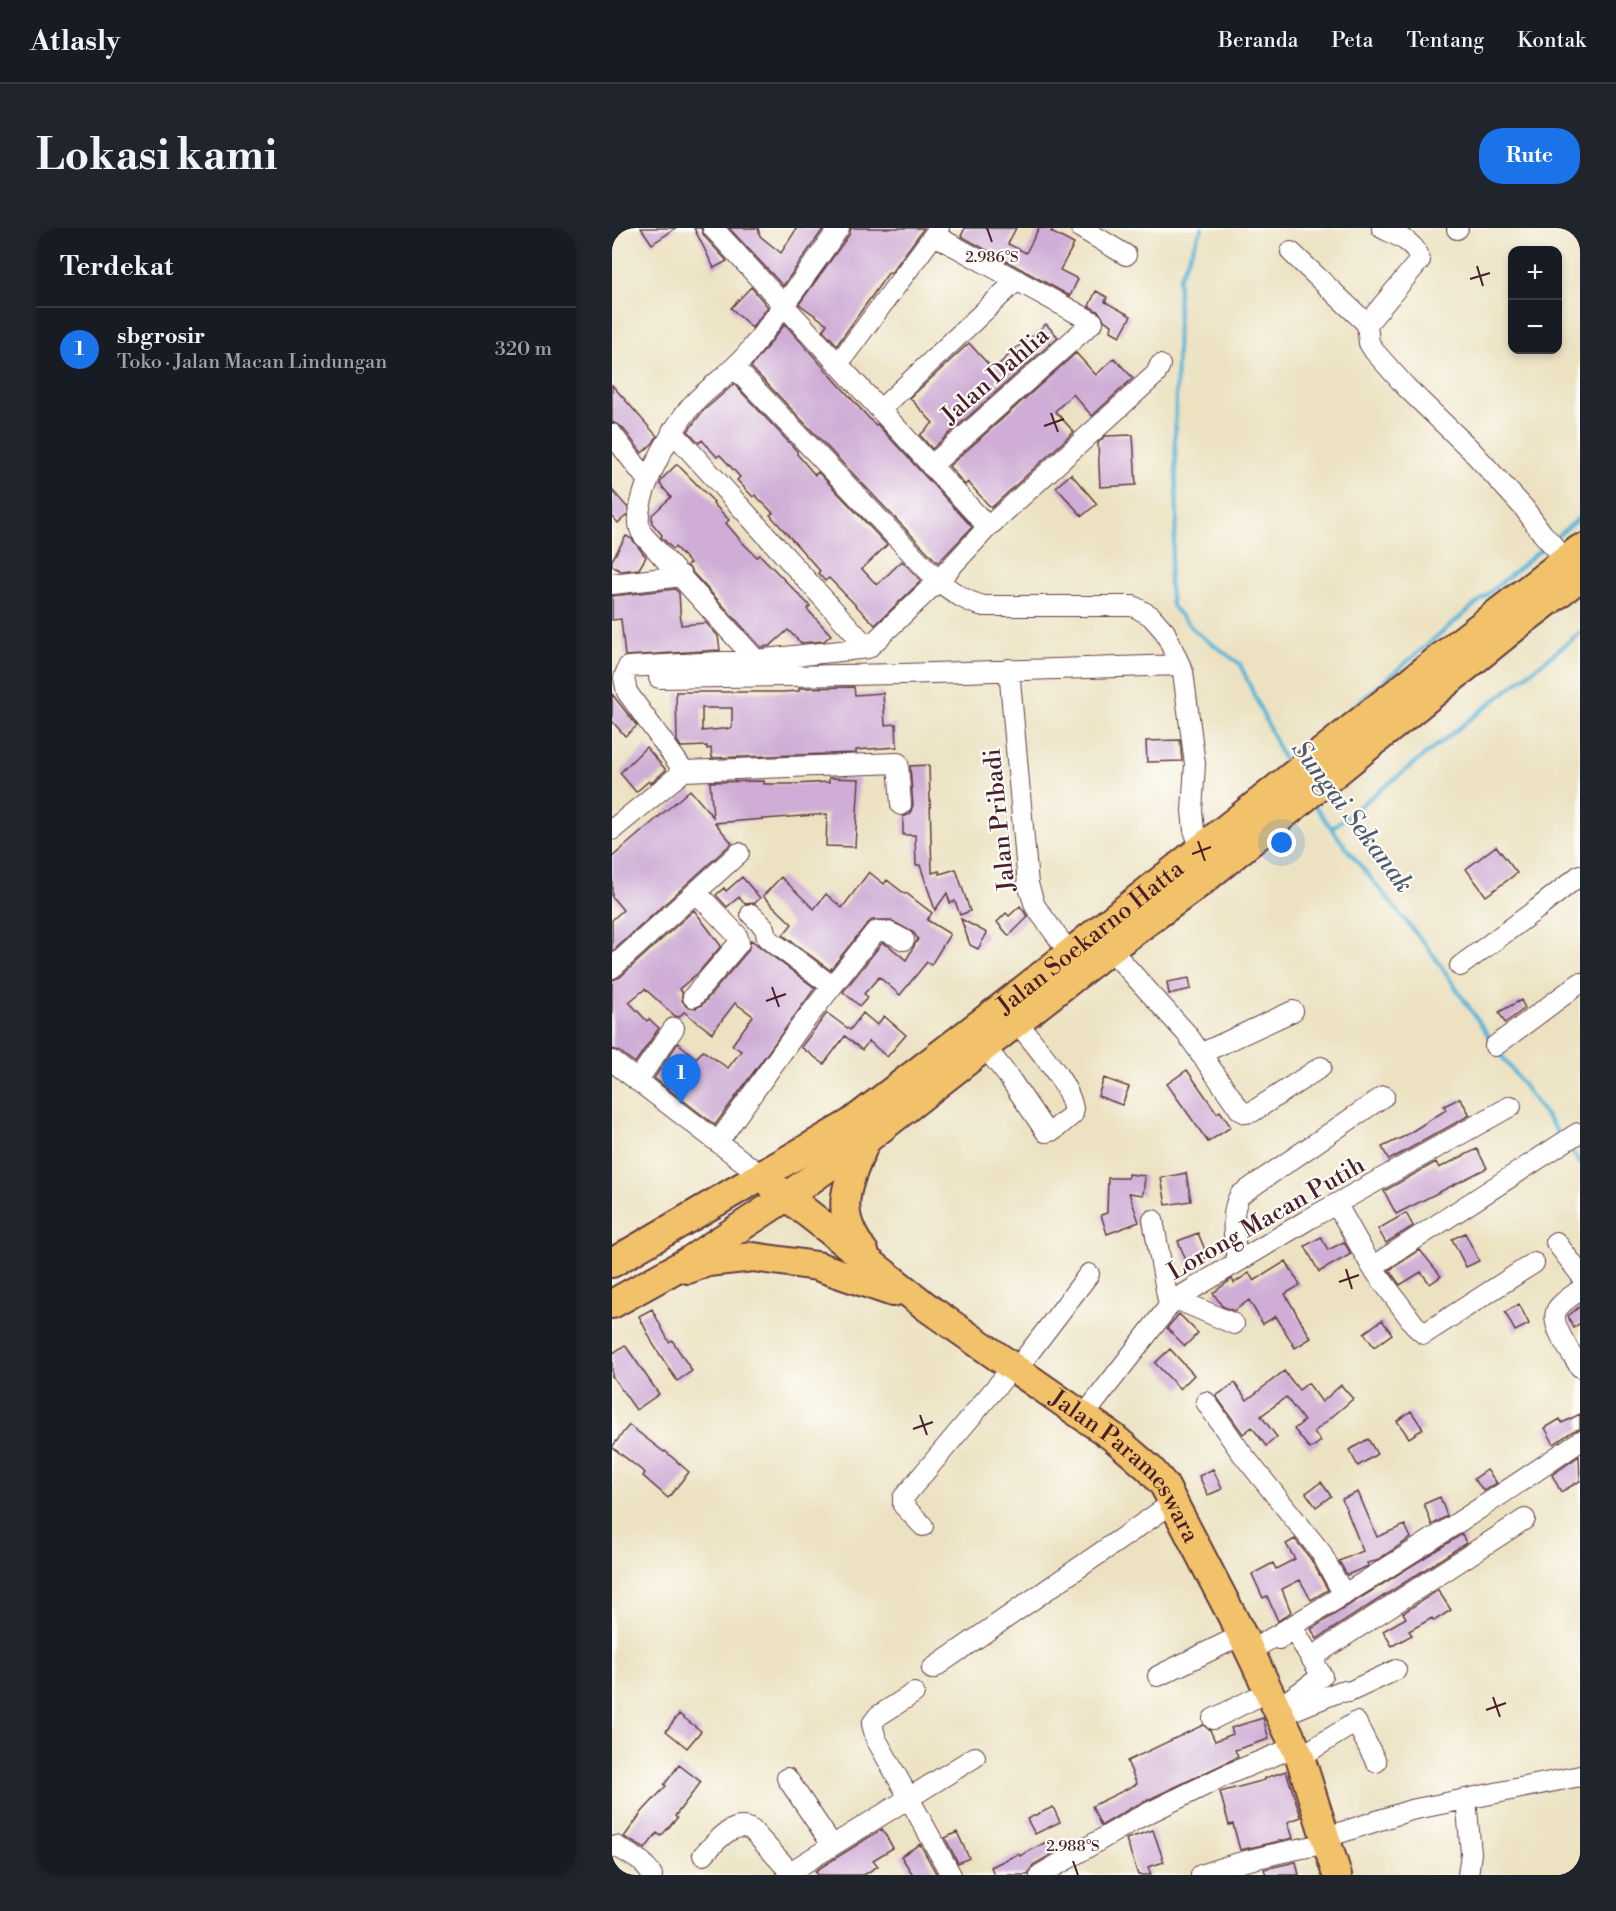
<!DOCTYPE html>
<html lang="id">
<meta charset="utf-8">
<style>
:root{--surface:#171b24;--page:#20242c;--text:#f1f3f6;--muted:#9ea1a6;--line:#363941;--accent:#1a73e8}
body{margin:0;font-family:"Libre Bodoni",serif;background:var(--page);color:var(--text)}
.controls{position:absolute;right:18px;top:18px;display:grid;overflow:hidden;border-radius:12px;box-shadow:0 3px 9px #0003}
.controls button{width:54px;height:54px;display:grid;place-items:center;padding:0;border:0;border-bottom:2px solid var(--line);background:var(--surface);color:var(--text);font:30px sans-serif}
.you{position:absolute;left:670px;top:615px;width:21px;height:21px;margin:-15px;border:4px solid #fff;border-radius:50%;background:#1a73e8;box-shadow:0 0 0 9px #1a73e833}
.badge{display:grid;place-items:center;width:39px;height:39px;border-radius:50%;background:var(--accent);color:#fff;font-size:20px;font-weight:700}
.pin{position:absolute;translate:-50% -50px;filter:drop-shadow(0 2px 3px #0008)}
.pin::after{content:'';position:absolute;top:32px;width:21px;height:18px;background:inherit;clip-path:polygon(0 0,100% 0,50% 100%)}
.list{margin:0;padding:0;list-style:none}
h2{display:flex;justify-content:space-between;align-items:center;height:78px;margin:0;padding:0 24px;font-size:26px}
h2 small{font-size:20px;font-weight:400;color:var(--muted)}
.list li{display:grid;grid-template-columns:39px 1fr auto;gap:18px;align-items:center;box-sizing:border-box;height:84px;padding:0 24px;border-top:2px solid var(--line)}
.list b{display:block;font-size:22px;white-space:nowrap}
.list p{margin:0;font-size:20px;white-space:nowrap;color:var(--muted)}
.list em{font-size:20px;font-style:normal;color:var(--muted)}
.map{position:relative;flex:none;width:968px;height:1647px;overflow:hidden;border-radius:24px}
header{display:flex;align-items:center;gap:36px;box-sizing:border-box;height:84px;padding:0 30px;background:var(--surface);border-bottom:2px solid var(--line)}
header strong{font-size:28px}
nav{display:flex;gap:33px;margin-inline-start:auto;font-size:21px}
.intro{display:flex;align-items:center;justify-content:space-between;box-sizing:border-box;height:144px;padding:0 36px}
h1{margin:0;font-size:42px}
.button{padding:15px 27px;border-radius:24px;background:var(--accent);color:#fff;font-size:21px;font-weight:700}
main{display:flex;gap:36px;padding:0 36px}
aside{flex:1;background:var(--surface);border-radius:24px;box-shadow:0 3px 9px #0003}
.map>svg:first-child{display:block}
</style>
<header>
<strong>Atlasly</strong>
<nav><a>Beranda</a><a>Peta</a><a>Tentang</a><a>Kontak</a></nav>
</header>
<div class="intro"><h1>Lokasi kami</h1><a class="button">Rute</a></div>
<main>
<aside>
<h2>Terdekat<small></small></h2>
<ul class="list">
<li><span class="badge">1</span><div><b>sbgrosir</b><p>Toko · Jalan Macan Lindungan</p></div><em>320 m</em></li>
</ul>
</aside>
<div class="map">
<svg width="968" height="1647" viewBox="0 0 968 1647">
<rect width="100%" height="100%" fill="#fdfcf7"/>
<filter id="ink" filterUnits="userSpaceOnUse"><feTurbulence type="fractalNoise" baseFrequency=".0167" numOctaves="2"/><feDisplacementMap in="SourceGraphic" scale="12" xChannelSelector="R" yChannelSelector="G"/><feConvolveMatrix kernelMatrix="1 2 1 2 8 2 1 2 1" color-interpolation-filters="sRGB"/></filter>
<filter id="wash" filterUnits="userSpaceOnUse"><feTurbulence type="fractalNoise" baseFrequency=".008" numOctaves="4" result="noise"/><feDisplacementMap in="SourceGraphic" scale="24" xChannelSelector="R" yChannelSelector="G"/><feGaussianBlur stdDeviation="1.35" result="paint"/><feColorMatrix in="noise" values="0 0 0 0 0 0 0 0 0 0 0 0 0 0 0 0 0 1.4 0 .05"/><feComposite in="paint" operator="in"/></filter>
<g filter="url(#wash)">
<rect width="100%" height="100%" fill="#ece2c2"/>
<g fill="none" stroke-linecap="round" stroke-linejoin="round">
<path stroke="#57b3d5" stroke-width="4" d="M590 0 567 50 563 209 565 292 557 350 560 378 584 404 628 436 675 539
M942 311 968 289
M680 530 934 317
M702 577 739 626 820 725 880 813
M720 600 968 405
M887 824 950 910
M956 919 968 935"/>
</g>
<g id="blocks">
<path fill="#cfadd6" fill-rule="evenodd" d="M29 0H64L40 16Z
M82 0H89L92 8 115 33 102 40Z
M117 0H146L148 8 169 25 185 0H212L171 58Z
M239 0H312L279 45 277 44 225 117 211 102 215 96 187 76 237 7Z
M353 0H404L396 16 414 25 427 0H441L439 4 462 16 448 42 466 51 458 68 349 8Z
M139 59 156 79 140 100 119 80Z
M484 63 495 69 493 74 519 88 508 108 499 103 500 97 493 93 487 84 477 78Z
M173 96 263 197 265 196 360 299 326 335 139 139Z
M434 96 446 109 320 221 308 207 321 195 298 170 357 115 377 137 379 136 383 140 416 109 417 111Z
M464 125 484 147 502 130 521 150 480 188 461 166 443 183 462 204 379 280 356 254 353 257 337 238Z
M122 156 185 223V226L203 247 206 244 275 317 250 341 265 357 290 333 309 353 263 397 217 350 213 353 206 345 208 343 158 287 161 285 143 267 141 269 125 252 128 249 108 227 105 229 90 212 87 215 76 203 90 184Z
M0 157 45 208 41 215 30 225 10 199 0 194Z
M521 207 524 257 488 259 486 215 493 208Z
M65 236 102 274 101 275 117 292 114 295 129 313 145 329 148 327 198 378 195 381 219 407 212 413 189 415 176 402 158 418 149 419 81 345 75 337 78 335 63 319 61 321 49 309 50 307 40 295V287L59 269 48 256 51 250Z
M459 246 485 276 470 288 444 259Z
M0 262 16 280V286L6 295 0 288Z
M14 308 20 311 34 329 27 341 9 343 0 338V332Z
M63 361 67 365 69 397 94 395 106 408 108 422 13 428 9 391 0 392V368Z
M242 459 243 467 271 465 273 497 284 496 285 519 244 522V525L100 530 99 520 95 521V518L69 519 65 513 64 464H171L187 463V460ZM90 480H120V500L90 503Z
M0 466 25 498 13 508 0 493Z
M568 512 570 533 535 534 534 513Z
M34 519 54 542 39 555 37 553 24 564 8 545Z
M317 537 320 645 327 643 328 646 344 641 358 683 348 687 343 673 338 675 335 665 323 682 308 637H304L303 607H291V589L298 586 301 577 298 538Z
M217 550 247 551 243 619 214 618 215 586 103 595 120 615 0 724V692L11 682 0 669V629L78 562 101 589 98 554 152 553V556H182L217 554Z
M884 618 905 645 874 668 854 641Z
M257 644 272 656 275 652 293 666 294 665 320 685 315 692 338 706 319 737 315 734 288 767 267 749 252 766 256 769 248 778 231 764 270 715 277 718 294 732 306 711 302 705 278 692H260L254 697 218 742 171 707 180 696 151 668 169 649 202 681 214 666 230 680Z
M130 649 148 670 143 675 133 676 127 669 115 679 104 667 112 660 114 663Z
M408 678 416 689 397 708 385 694 394 685 397 688Z
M82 682 109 718 86 745 67 761 70 764V772L74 778 84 780 90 777 136 723 139 712 203 760 103 897 42 850 66 815 84 830 91 823 116 840 129 823 120 817 141 788 123 775 100 805 72 784 67 789 63 788 33 761 17 774 35 793 37 791 47 800 23 835 7 823 0 821V752L8 749Z
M349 691 375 705 366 721 358 717Z
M577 750 579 761 557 766 555 754Z
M909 772 913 780 893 795 887 784Z
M215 785 238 802 251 785 265 797 272 788 294 807 275 829 257 813 250 822 233 808 212 836 189 819Z
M575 842 605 885 608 883 619 899 596 914 555 856Z
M492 850 517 859 510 877 486 868Z
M848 870 858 887 777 932 770 919 791 909 834 882 832 878Z
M865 921 875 940 784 986 772 963 824 934 827 940Z
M574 945 579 973 554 977 549 950Z
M516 946 533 948 531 967 517 965 527 994 495 1006 489 987 495 985 496 950H516Z
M794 985 801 998 774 1015 766 1001Z
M586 1005 596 1029 576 1037 566 1013Z
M853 1005 867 1033 854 1039 840 1011Z
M709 1009 716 1022 732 1014 739 1026 707 1044 693 1018Z
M808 1022 829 1048 818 1056 809 1044 788 1057 777 1042Z
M674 1033 688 1057 673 1066 699 1110 683 1120 664 1088 651 1096 637 1072 622 1083 610 1078 601 1065 620 1051 622 1055 637 1045 642 1053Z
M907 1076 917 1096 903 1103 893 1084Z
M968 1078V1095L961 1100 956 1088Z
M40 1081 57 1114 60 1112 80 1143 65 1153 41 1116 27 1088Z
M567 1086 586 1105 573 1118 555 1100Z
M770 1092 780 1106 762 1119 752 1105Z
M13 1117 47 1166 24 1182 0 1148V1126Z
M558 1121 582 1147 568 1161 543 1135Z
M672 1143 687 1162 696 1155 710 1174 729 1157 741 1171 702 1204 709 1213 698 1221 682 1201 692 1193 674 1169 649 1188 665 1209 654 1218 640 1199 631 1206 604 1168 623 1155 635 1172Z
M799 1183 811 1201 797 1210 785 1193Z
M968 1186V1201L961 1203 942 1216 933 1200 948 1191 950 1195Z
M17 1197 52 1224 53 1223 77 1244 56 1270 31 1248 33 1245 0 1219Z
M756 1211 765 1226 746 1238 737 1222Z
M967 1228 968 1253 949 1264 940 1247Z
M601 1241 610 1261 596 1267 587 1248Z
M875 1242 885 1255 872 1263 862 1251Z
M709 1254 719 1268 704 1279 694 1265Z
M746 1264 765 1309 793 1297 799 1310 764 1333 755 1335 756 1338 735 1347 727 1333 751 1323 730 1271Z
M828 1269 835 1288 820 1297 812 1276Z
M850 1306 854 1315 705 1411 699 1401Z
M683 1311 698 1330 716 1362 699 1372 688 1352 670 1361 679 1384 666 1393 655 1368 651 1370 640 1346 661 1335 664 1341 683 1331 674 1316Z
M826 1362 839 1382 822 1393 820 1390 797 1403 800 1407 780 1418 771 1403 794 1390 791 1385Z
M67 1486 89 1503 75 1520 54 1503Z
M651 1490 657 1511 623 1522 626 1529 519 1580 489 1598 480 1578 525 1556 515 1533 591 1497 598 1502 603 1513 621 1506 619 1500Z
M67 1537 89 1554 63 1588 65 1590 49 1608 45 1605 33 1621 12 1609 30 1584 54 1558 52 1557Z
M674 1543 689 1589 676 1594 681 1610 628 1622 621 1596 617 1597 608 1564 653 1552V1550Z
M441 1579 448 1594 423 1606 415 1591Z
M270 1601 281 1620 261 1632 266 1638 252 1647H206L203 1643Z
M541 1602 552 1634 536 1639 539 1647H526L514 1611Z
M345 1604 357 1630 346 1635 333 1610Z
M436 1613 442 1625 421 1637 416 1647H382L379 1639 406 1626 408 1628Z
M308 1616 325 1647H301L289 1628Z
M684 1634 687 1647H654L652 1641Z"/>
</g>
</g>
<g filter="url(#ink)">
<use href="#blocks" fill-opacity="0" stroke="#623c42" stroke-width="1.5"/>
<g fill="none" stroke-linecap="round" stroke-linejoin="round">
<defs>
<path id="minor" d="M101 0 376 299
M469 0 514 27
M845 1 846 0
M679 24 755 96 757 115 762 123 794 159 858 221 912 280 930 305 954 332
M755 96 808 32C804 14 785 8 770 0
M226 136 327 0
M123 140 326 353C341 364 354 374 372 378H521L539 388 553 404 571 444 583 536 580 583 582 602 589 621
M268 182 405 52
M60 203 256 420
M0 206 36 253
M319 238 481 94 322 7
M0 356 70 348
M144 432 31 307C12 282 62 196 81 176 98 158 119 145 135 126 167 85 197 43 227 0
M397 441 416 656 423 678 458 726
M47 450 290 446 568 437
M72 543 15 464 12 450 16 439 144 432 256 420 326 353 376 299 544 146 548 137
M0 602 72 543 286 535 289 577
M139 686 153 700 155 710 220 758
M498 721 575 806 628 882 634 885 640 884 709 839
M848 738 925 681 968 647
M0 740 127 625
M81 769 127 715 125 707 84 664
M883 818 968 755
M373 819 396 848 434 904 442 902 461 886C464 862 420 814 405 794
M588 826 681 783
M0 833 150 948
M25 853 62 800
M106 914 188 799 263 704C273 700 284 708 292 712
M725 977 760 1039 805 1100 812 1106 922 1035
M541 992 557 1078
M944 1014 968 1046
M625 1034C623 1013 617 985 628 967L772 868
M760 1039 966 905
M968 1062C961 1067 951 1073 946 1080 935 1094 960 1126 968 1139
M564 1071 622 1096
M404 1142 477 1046
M594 1174 628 1223 708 1323 732 1367
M471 1189 557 1078 564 1071 697 991 899 878
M311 1298 291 1277V1270L401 1139
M638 1423C750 1357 861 1287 968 1213
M700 1429 913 1291
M320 1441 562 1274
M546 1448 630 1407
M302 1465 266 1488 260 1496 264 1511 297 1570 363 1529
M666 1480 710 1448 682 1402 667 1411
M677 1484 729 1463 737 1464 784 1442
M601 1491 657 1463
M688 1529 744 1494 764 1534
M175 1550 220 1617
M854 1571 859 1625 856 1647
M715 1609 799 1582 968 1548
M0 1619 4 1618 30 1634 40 1647
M91 1627C104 1614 121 1591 140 1602L181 1647
M178 1644 297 1570 339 1647
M428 1647 524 1591 614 1547 683 1519
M589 1647C630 1632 673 1623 717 1615"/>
<g id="highway">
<path id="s1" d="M160 957 316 1080 501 1209 538 1241 552 1257 630 1407 688 1529 725 1647"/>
<path d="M252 1024C219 982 236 955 254 912"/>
<path id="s2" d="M0 1035 239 895 399 772 852 411 968 321"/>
<path d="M76 1041 96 1034 141 1029 205 1038 281 1064"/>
<path d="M0 1076 77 1033 174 969 254 912 498 721 589 654 908 395 968 349"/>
</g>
</defs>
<use href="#minor" stroke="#623c42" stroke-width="22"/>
<use href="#highway" stroke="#623c42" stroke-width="32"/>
<use href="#minor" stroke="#fff" stroke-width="20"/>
<use href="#highway" stroke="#f2c26a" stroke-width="28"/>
</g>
</g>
<path fill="none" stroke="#4a1f2b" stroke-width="2" d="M375 0 380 14M865 38 871 58M858 51 878 45M439 185 446 204M432 198 452 191M586 613 593 633M580 626 599 619M160 759 167 779M154 773 174 766M734 1041 740 1061M727 1054 747 1047M308 1187 315 1207M301 1201 321 1194M881 1469 888 1489M874 1482 894 1475M461 1633 466 1647"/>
<g text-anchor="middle" stroke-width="4.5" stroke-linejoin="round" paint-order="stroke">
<g font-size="24" fill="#4a1f2b" stroke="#fdfcf7">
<text transform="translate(383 147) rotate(-41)" y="8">Jalan Dahlia</text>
<text transform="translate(387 592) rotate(-96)" y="8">Jalan Pribadi</text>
<text dy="8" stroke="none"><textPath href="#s2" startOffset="580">Jalan Soekarno Hatta</textPath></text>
<text transform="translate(654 990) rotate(-30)" y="8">Lorong Macan Putih</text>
<text dy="8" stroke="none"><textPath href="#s1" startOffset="454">Jalan Parameswara</textPath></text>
</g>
<g font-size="26" font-style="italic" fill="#4f5a6f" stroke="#fdfcf7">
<text transform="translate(741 588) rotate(53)" y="9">Sungai Sekanak</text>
</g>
</g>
<g font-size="15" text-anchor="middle" fill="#4a1f2b" stroke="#fdfcf7" stroke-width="4.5" stroke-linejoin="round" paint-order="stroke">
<text x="380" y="34">2.986°S</text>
<text x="461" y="1623">2.988°S</text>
</g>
</svg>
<div class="controls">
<button>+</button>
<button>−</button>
</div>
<div class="you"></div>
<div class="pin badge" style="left:69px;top:876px">1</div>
</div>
</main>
